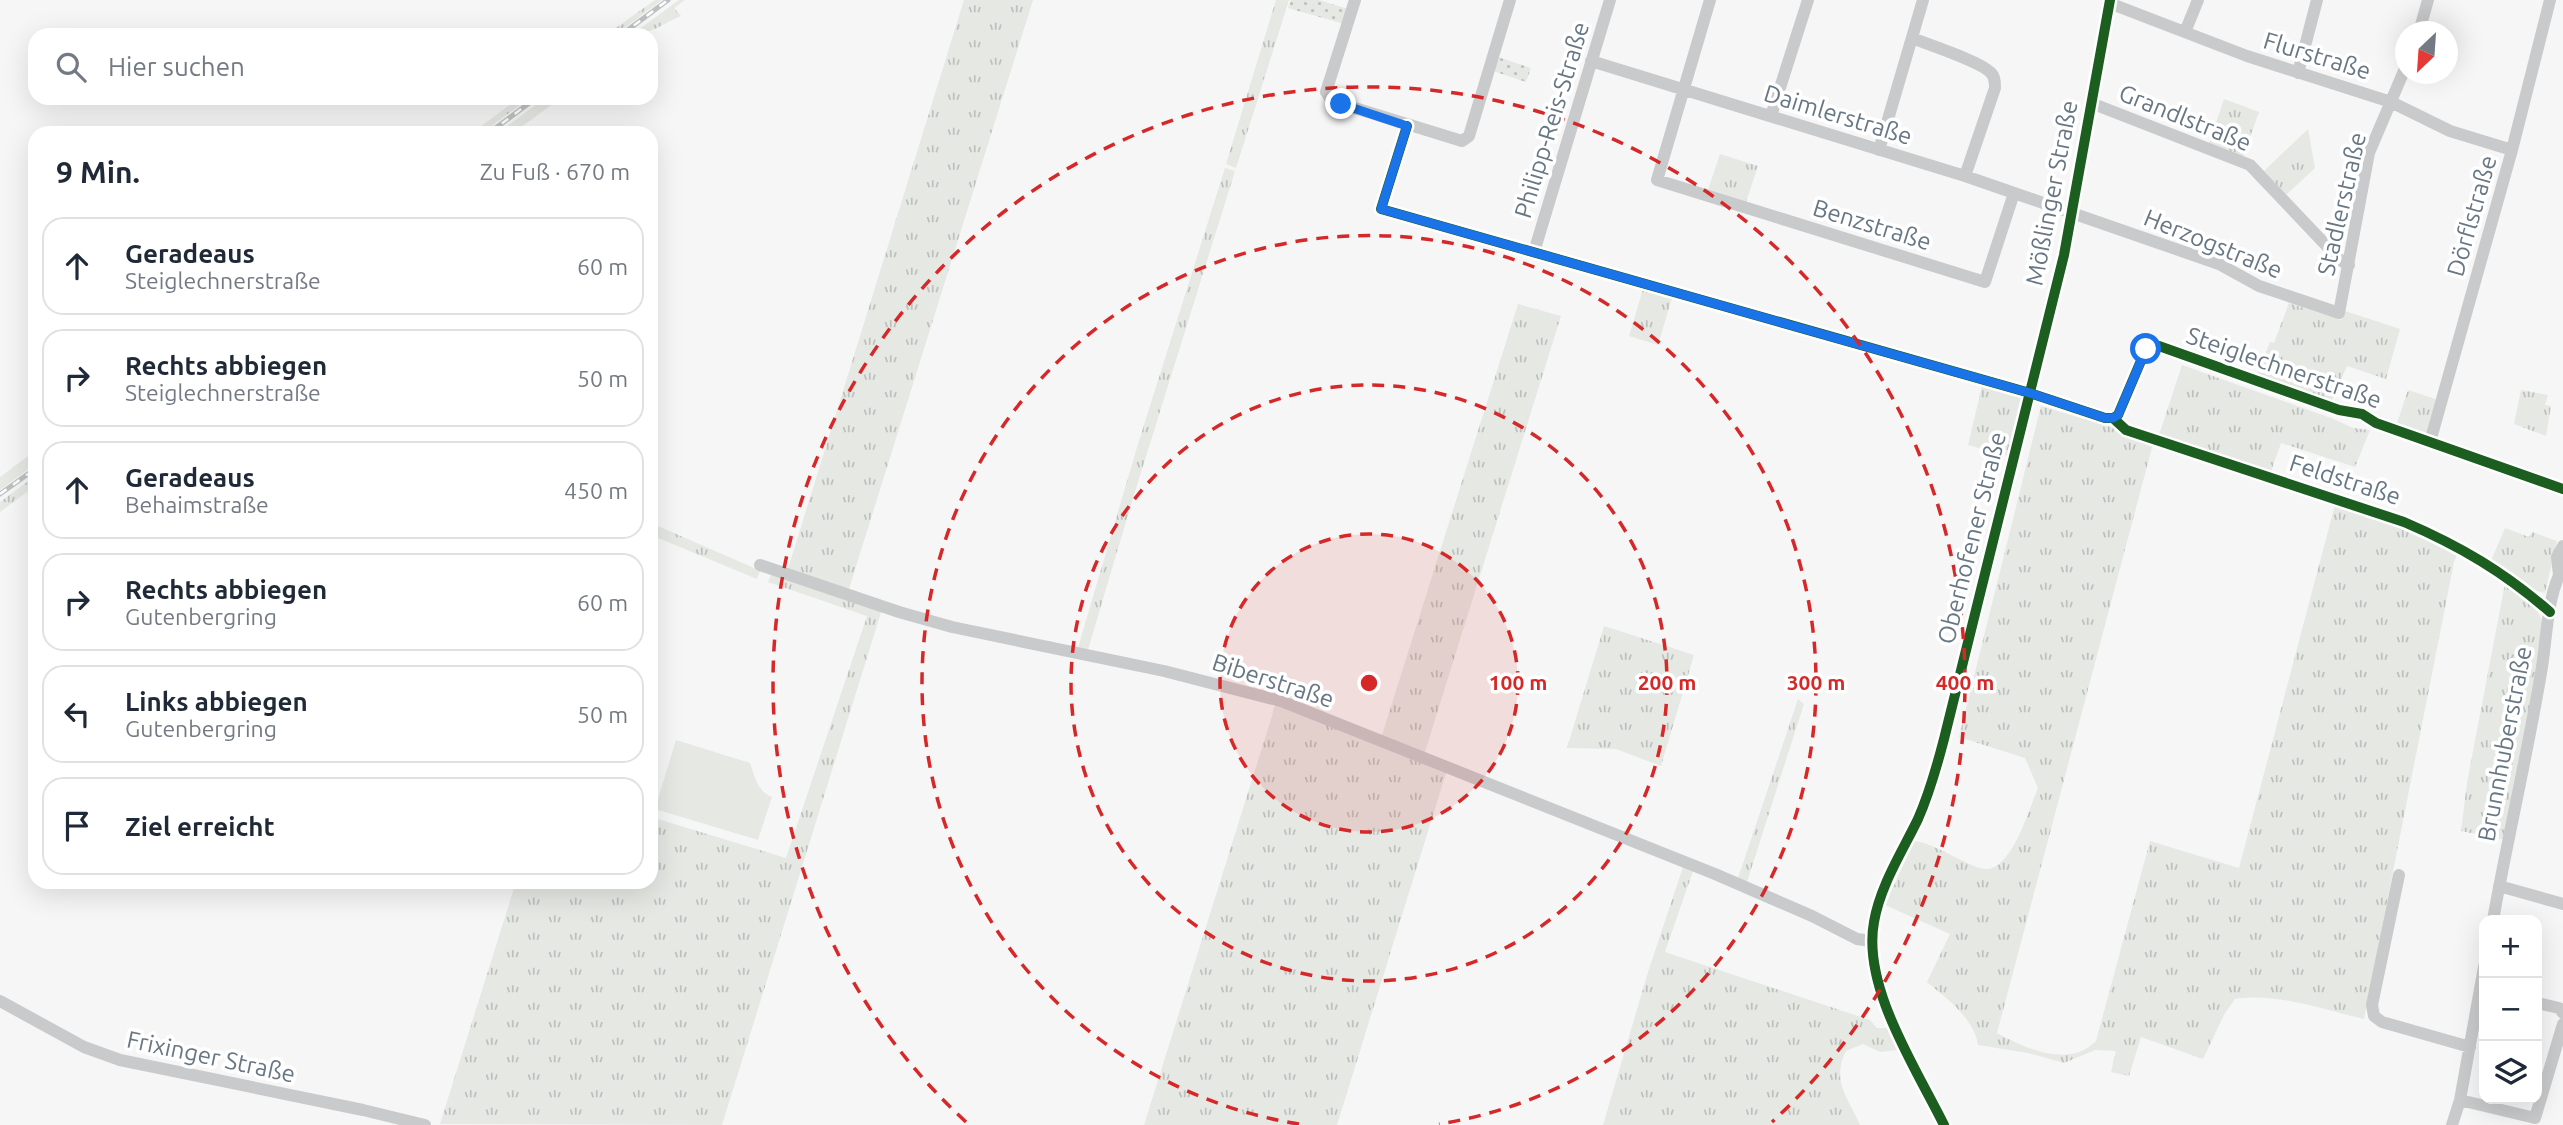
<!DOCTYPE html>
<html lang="de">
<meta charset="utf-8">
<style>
:root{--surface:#fff;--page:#f2f2f3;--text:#1f2937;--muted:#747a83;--line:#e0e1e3}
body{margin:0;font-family:Ubuntu,sans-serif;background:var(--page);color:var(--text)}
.controls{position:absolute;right:21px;bottom:21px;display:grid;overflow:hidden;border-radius:14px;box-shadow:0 7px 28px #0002}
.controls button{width:63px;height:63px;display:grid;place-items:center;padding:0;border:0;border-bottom:2px solid var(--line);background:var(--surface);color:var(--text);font:35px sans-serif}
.compass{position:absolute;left:2395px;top:21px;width:63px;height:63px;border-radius:50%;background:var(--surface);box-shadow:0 7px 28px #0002;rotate:205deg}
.stop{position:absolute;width:21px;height:21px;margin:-16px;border:5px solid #1a73e8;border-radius:50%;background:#fff}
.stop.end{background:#1a73e8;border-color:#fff;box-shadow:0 2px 7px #0008}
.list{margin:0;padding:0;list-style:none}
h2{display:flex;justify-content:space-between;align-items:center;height:91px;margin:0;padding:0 28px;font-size:30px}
h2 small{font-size:23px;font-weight:400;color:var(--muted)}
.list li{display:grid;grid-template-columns:46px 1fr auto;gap:21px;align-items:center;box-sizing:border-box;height:98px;margin:0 14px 14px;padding:0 14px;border:2px solid var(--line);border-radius:21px}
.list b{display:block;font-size:26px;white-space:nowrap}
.list p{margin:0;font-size:23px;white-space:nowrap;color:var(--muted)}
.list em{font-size:23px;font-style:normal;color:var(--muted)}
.icon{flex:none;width:38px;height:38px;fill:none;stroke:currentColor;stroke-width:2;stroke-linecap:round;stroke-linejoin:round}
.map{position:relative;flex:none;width:2563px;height:1125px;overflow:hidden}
.search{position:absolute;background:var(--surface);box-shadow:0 7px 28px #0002;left:28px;top:28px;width:630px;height:77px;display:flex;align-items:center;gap:18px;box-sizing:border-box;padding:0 24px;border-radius:21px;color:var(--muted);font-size:26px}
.panel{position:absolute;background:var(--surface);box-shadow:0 7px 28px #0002;left:28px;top:126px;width:630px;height:763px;border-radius:21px}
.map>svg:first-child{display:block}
</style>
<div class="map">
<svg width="2563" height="1125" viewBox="0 0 2563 1125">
<defs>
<pattern id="grass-tufts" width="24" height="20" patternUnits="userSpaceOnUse" patternTransform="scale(1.75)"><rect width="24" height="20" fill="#e5e8e3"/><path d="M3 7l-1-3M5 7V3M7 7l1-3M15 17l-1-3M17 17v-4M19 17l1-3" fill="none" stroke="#bdc1be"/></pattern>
<pattern id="park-dots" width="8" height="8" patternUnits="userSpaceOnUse" patternTransform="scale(1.75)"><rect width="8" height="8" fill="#e5e8e3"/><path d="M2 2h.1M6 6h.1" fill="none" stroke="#bdc1be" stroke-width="1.8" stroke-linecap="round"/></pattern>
</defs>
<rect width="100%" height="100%" fill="#f6f6f6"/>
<path fill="url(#grass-tufts)" d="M655 0H662L615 35H606Z
M679 0H685L674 8 681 16C664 23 649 35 631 35Z
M964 0H1033L848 592 787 572Z
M1276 0H1289L1236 168 1226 164Z
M519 98H529L482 133H472Z
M545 98H561L513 133H498Z
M2224 99 2259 112 2243 157 2209 144Z
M2308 129 2315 168 2286 195 2264 171Z
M1720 154 1758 166 1746 202 1708 190Z
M1225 168 1235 171 1133 498 1087 653 1077 651 1138 444Z
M1643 289 1672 298 1658 345 1629 336Z
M2289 303 2341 320 2345 311 2400 329 2386 379 2347 366 2332 400 2257 374 2270 342 2274 343Z
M1518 304 1561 316 1424 755 1381 738Z
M2182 365 2331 418 2353 428 2370 430 2355 467 2281 443 2270 474 2158 438Z
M1982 386 2022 398 2007 456 1968 445Z
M2408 390 2438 400 2427 433 2397 423Z
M2521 390 2548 395 2545 405 2551 406 2546 436 2514 424Z
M2041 406 2154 440 1997 1033C2025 1048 2069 1069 2096 1041L2150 841 2239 868 2336 501 2415 528 2459 550 2454 562 2364 1019C2324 1010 2276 992 2235 999L2225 1013 2203 1059 2141 1037 2129 1076 2111 1072 2116 1051 2095 1050 2064 1063 2028 1053 1978 1045C1974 1018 1947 999 1927 982L1950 934 1885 905 1914 841C1930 843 1946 853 1961 860 1969 863 1977 869 1987 869 2012 868 2029 809 2038 788L2025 758 1959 737Z
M35 451V464L0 490V477Z
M35 476V486L0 512V502Z
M651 523 754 568 760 571 757 579 651 535Z
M2505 528 2529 537 2532 532 2557 541 2545 593 2527 588 2490 563Z
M776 574 882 609 722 1125 440 1124 516 882H651V817L786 858 867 616 768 582 771 575Z
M2506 578C2523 591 2539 606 2544 628L2505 840 2461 831 2467 783Z
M1604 626 1694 655 1661 766 1616 749 1567 748Z
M1798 699 1804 704 1746 885 1737 881Z
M1276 703 1447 770 1337 1125H1144Z
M1684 864 1694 868 1665 952 1870 1020 1877 1028H1889L1898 1050 1880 1052 1863 1044 1846 1051C1831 1081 1848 1097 1860 1125H1603L1648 972Z"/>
<path fill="url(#park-dots)" d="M1291 0H1319L1348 9 1344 24 1288 8Z
M1498 57 1531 68 1526 82 1493 71Z"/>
<path fill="#e5e8e3" d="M676 740 750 763C755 777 757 791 772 797L758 840 655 809Z"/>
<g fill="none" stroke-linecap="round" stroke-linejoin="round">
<path stroke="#c9cacb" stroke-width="12" d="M1355 0 1326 92 1332 101 1462 141 1469 136 1510 0
M1710 0 1657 180 1985 282 2014 193
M2109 3 2247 56 2391 102 2450 131 2512 150
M2185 32 2198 0
M2419 32 2428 0
M1912 38C1929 45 1979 61 1990 72 1995 76 1995 82 1995 88L1965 176
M1591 61 1965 176 2219 264 2259 286 2339 313 2369 153 2406 66
M2298 73 2317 0
M2091 103 2250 165 2340 260 2349 265
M1771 116 1808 0
M1407 126 1381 209 2030 393 2105 418H2113L2118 415 2146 349 2159 346 2339 410 2362 414 2376 423 2563 489
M1879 150 1923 0
M1534 252 1610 0
M2430 442 2512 150 2550 0
M760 565 899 612 952 627 1164 671 1281 701 1715 874 1812 916 1857 939 1872 941
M2559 575 2557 557 2563 546
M2399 875 2372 1005 2374 1016 2382 1022 2470 1047
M2499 886 2563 904
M2493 920C2508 836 2528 752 2542 667 2547 635 2547 596 2563 567
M0 1001 84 1047 120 1060 363 1110 425 1125
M2537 1003 2559 1008 2563 1013
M2460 1100 2535 1118 2563 1024
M1944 1125C1916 1068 1862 987 1874 922 1880 886 1902 852 1918 819 1929 794 1937 766 1944 739L2064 255 2110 0
M2452 1125 2460 1100 2484 967"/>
<defs>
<path id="rail" d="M621 35 668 0
M489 133 536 98
M0 494 35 469"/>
</defs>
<use href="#rail" stroke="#bfc0c2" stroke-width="5"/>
<use href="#rail" stroke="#fff" stroke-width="2.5" stroke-dasharray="8" stroke-linecap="butt"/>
<defs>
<path id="cycleway" d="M1407 126 1381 209 2030 393 2105 418H2113L2118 415 2146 349 2159 346 2339 410 2362 414 2376 423 2563 489
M2113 418 2126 430 2404 522C2460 546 2504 572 2550 612
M1944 1125C1916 1068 1862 987 1874 922 1880 886 1902 852 1918 819 1929 794 1937 766 1944 739L2064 255 2110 0"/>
</defs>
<use href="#cycleway" stroke="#fff" stroke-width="15"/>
<use href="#cycleway" stroke="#1b5e20" stroke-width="10"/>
</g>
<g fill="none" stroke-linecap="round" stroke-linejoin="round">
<path stroke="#1a73e8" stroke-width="9" d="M1341 104 1407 126 1381 209 2030 393 2105 418H2113L2118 415 2146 349"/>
</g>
<circle cx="1369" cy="683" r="149" fill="#d62828" fill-opacity=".12"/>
<g fill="none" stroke="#d62828" stroke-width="3.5" stroke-dasharray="12 9">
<circle cx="1369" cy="683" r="149"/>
<circle cx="1369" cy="683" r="298"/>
<path d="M1299 1124A447 447 0 1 1 1439 1124"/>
<path d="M966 1122A596 596 0 1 1 1772 1122"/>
</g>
<g text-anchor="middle" stroke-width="7" stroke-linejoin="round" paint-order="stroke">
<g font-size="24" fill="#687784" stroke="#fff">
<text transform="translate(2317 56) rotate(17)" y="8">Flurstraße</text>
<text transform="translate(1838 115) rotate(17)" y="8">Daimlerstraße</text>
<text transform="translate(2185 118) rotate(22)" y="8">Grandlstraße</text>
<text transform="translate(1552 120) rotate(-73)" y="8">Philipp-Reis-Straße</text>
<text transform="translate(2052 193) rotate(-79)" y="8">Mößlinger Straße</text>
<text transform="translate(2342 204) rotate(-77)" y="8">Stadlerstraße</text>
<text transform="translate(2472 216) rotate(-74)" y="8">Dörflstraße</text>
<text transform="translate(1872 225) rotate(17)" y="8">Benzstraße</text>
<text transform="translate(2213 244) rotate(22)" y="8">Herzogstraße</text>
<text transform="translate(2284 368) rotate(19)" y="8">Steiglechnerstraße</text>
<text transform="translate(2345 480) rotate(18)" y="8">Feldstraße</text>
<text transform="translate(1972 538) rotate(-76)" y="8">Oberhofener Straße</text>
<text transform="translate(1273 681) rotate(18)" y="8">Biberstraße</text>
<text transform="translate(2505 744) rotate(-79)" y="8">Brunnhuberstraße</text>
<text transform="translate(211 1057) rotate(12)" y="8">Frixinger Straße</text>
</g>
</g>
<circle cx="1369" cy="683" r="10" fill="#d62828" stroke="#fff" stroke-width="3.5"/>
<g font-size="21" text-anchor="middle" font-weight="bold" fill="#d62828" stroke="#fff" stroke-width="7" stroke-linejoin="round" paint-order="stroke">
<text x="1518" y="690">100 m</text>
<text x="1667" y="690">200 m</text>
<text x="1816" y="690">300 m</text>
<text x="1965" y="690">400 m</text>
</g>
</svg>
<div class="controls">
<button>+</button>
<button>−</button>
<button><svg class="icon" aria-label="layers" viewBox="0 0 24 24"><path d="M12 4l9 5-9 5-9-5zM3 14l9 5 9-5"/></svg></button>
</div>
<svg class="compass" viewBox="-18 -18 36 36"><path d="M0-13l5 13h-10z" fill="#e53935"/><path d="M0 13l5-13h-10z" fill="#747a83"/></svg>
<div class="stop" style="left:2146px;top:349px"></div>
<div class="stop end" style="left:1341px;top:104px"></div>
<div class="search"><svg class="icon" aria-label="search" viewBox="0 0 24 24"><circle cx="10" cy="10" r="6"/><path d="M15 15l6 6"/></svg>Hier suchen</div>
<section class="panel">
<h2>9 Min.<small>Zu Fuß · 670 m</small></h2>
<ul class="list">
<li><svg class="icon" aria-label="ahead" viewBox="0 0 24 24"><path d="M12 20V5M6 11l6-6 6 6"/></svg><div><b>Geradeaus</b><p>Steiglechnerstraße</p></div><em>60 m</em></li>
<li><svg class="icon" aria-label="right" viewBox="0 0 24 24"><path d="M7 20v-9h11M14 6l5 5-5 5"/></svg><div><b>Rechts abbiegen</b><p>Steiglechnerstraße</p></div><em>50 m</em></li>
<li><svg class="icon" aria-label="ahead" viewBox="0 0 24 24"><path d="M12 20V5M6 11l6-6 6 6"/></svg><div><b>Geradeaus</b><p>Behaimstraße</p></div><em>450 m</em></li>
<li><svg class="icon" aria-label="right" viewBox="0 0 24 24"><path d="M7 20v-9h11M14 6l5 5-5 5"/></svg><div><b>Rechts abbiegen</b><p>Gutenbergring</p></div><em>60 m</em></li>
<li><svg class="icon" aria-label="left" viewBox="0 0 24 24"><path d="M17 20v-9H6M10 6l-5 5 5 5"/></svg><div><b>Links abbiegen</b><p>Gutenbergring</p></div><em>50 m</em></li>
<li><svg class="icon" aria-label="arrive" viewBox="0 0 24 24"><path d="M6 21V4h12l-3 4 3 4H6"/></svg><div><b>Ziel erreicht</b></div></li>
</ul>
</section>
</div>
